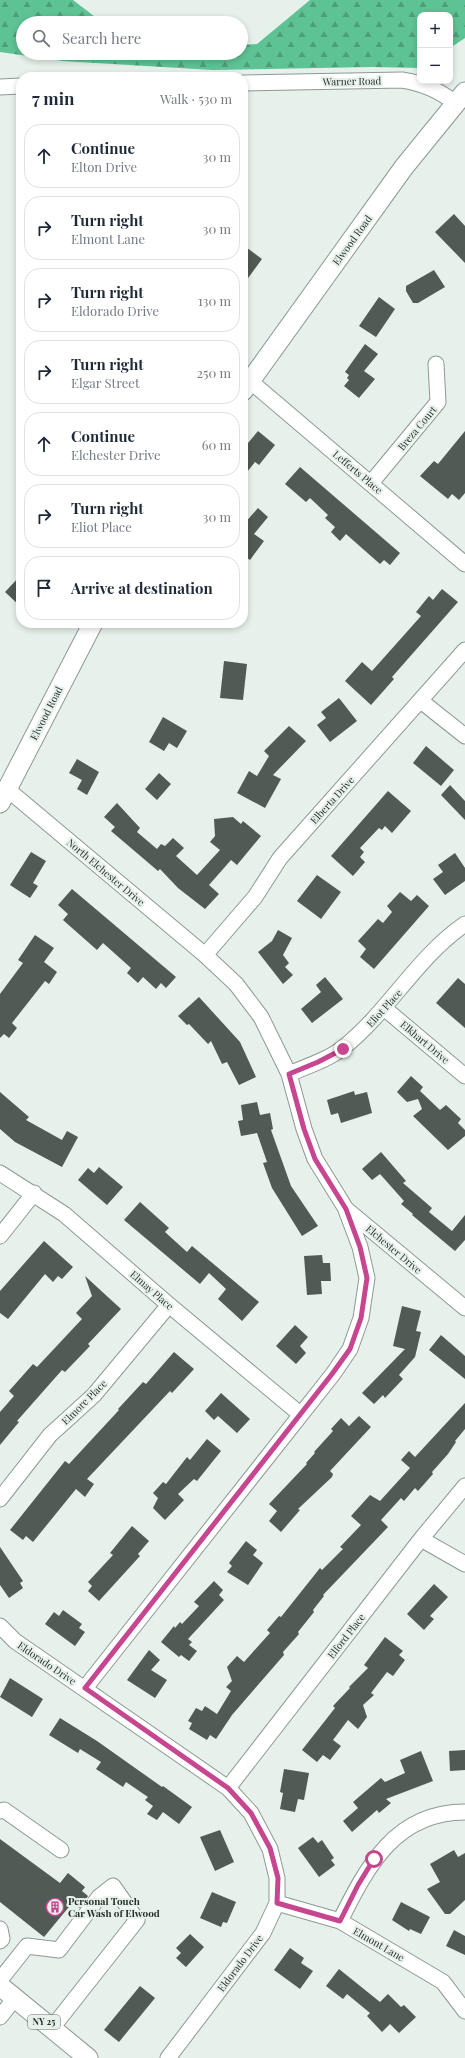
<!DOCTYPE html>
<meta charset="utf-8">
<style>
:root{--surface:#fff;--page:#f6f6f7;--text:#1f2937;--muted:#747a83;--line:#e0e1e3}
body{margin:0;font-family:"Playfair Display",serif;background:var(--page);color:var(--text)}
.controls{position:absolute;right:12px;top:12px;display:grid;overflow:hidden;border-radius:8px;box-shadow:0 2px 6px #0003}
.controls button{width:36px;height:36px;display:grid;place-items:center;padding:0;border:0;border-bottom:1px solid var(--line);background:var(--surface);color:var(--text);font:20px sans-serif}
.stop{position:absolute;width:12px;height:12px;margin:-9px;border:3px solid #c64690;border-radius:50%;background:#fff}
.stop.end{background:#c64690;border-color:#fff;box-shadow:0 1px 4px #0008}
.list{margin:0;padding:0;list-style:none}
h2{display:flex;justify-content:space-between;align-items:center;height:52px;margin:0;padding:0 16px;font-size:17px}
h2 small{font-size:13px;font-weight:400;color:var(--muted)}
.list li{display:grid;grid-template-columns:26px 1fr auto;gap:12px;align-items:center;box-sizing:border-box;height:64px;margin:0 8px 8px;padding:0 8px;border:1px solid var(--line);border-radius:16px}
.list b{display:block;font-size:15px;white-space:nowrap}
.list p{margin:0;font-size:13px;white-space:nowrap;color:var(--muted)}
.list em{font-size:13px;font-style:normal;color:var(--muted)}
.icon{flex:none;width:22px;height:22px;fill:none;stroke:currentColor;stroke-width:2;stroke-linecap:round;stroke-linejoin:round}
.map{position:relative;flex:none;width:465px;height:2058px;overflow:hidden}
.search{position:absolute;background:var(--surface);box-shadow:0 2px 6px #0003;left:16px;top:16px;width:232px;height:44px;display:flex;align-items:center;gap:10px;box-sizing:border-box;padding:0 14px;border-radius:22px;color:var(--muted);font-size:15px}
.panel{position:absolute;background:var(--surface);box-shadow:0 2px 6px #0003;left:16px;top:72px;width:232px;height:556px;border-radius:16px}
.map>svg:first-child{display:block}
</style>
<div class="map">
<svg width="465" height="2058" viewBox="0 0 465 2058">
<defs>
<pattern id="forest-firs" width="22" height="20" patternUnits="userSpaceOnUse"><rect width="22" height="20" fill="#5ec394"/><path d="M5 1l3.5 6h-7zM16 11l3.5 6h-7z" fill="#4e9f79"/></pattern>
</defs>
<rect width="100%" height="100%" fill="#e5f1ea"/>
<path fill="url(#forest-firs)" d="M0 0H73L103 23H23V53H241V45L257 44 310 0H465V38L450 48V15H420V68L372 67 212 70 63 61 0 52Z"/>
<path fill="#515b55" d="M454 214 465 226V263L435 232Z
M243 245 262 259 243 285Z
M434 270 445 287 418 303H413L406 291V286Z
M379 297 395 309 376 337 359 326Z
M365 344 378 354 364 371 375 379 359 398 344 386 349 380 347 378 349 375 345 372Z
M258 431 275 445 259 465 255 462 243 477V449Z
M465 431V493L459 500 452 494 448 499 420 476 434 461 438 464Z
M300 467 400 553 390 565 384 560 380 564 346 534 340 541 331 532 335 527 325 518 328 515 310 498 306 502 285 484Z
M258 508 268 517 254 534 264 541 250 560 243 555V525Z
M21 575V607L5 592Z
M442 589 458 602 392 677 394 679 371 705 345 681 362 662 372 671 421 616 416 612 429 596 433 600Z
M224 661 247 664 243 700 220 698Z
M339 698 357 721 330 742 317 725 326 718 321 712Z
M163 717 187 731 177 748 169 743 164 751 149 742Z
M289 726 306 741 273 775 281 779 265 808 237 793 249 771 257 776 269 756 264 751Z
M426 746 454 770 441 786 413 763Z
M77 759 99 772 87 795 77 789 82 780 69 773Z
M159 773 171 784 157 800 145 789Z
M450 785 465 801V820L441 795Z
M388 791 411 811 392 833 385 826 382 830 379 828 360 848 364 852 360 857 365 862 353 876 331 856Z
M117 803 140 828 137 832 157 849 161 844 165 846 173 838 184 848 176 856 197 875 220 850 210 842 215 836 214 819 233 817 241 824 243 821 261 836 237 865 231 860 209 885 219 894 205 909 178 888 160 869 158 871 111 831 115 827 104 817Z
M31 852 46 861 33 883 38 886 30 898 10 885Z
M455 853 465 868V881L445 895 433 879 443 872 438 865Z
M317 875 341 892 321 919 297 901Z
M72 889 176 977 166 988 161 983 156 989 143 977 138 983 127 973 131 968 103 943 97 950 63 920 68 914 58 905Z
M400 892 411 901 417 895 429 906 374 969 360 957 366 949 358 941 378 919 383 923 392 912 387 906Z
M278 930 292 938 283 955 289 963 285 967 293 975 283 984 258 952 272 941Z
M35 935 54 948 44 962 57 972 49 984 45 981 12 1023 17 1028 9 1038 4 1034 0 1038V994L23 963 18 960Z
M325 977 343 999 312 1023 301 1009 321 992 316 985Z
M458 978 465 984V1028L436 1003Z
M199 997 240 1042 256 1077 239 1085 227 1062 222 1064 211 1041 208 1044 189 1024 187 1025 178 1016Z
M411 1076 423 1087 420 1091 440 1110 446 1105 461 1119 458 1123 465 1130V1136L448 1150 413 1116 422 1109 418 1099 407 1102 397 1092Z
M354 1091 355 1095 367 1092 372 1113 341 1123 338 1113 331 1115 327 1100Z
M0 1092 29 1117 26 1120 62 1140 67 1131 78 1137 62 1167 15 1142 0 1129Z
M257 1102 260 1115 270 1113 273 1129 271 1130 291 1186 318 1226 302 1236 272 1188 263 1163 267 1162 257 1133 241 1136 238 1121 243 1120 241 1105Z
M381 1152 406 1181 403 1183 432 1208 429 1212 452 1231 465 1215V1240L455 1251 412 1215 413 1214 401 1204 404 1201 380 1174 372 1180 362 1169Z
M99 1167 123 1187 107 1205 78 1180 88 1168 94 1173Z
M140 1202 169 1228 165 1232 187 1252 192 1246 259 1302 242 1321 218 1299 226 1289 209 1273 200 1284 124 1220Z
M44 1241 73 1267 62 1279 58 1276 53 1282 45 1274 8 1319 0 1313V1291Z
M322 1255 323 1263H330L331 1281H321L322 1294 307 1295 304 1256Z
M85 1276 121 1309 88 1344 90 1346 65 1372 62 1370 17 1421 19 1422 0 1445V1412L14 1396 9 1391 33 1364 37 1367 82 1319 76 1313 92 1296Z
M402 1306 421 1311 416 1331 421 1332 415 1357 399 1375 403 1379 385 1398 383 1395 374 1404 362 1393 405 1349 393 1346Z
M295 1325 308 1337 300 1346 306 1353 296 1364 276 1346Z
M441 1335 465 1356V1379L429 1350Z
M174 1352 194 1369 172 1393 170 1391 87 1479 94 1484 85 1497 76 1489 33 1542 26 1536 23 1540 10 1530 65 1461 69 1464 119 1410 118 1409 143 1382 146 1384Z
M221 1393 250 1419 237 1433 218 1416 214 1420 205 1411Z
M465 1403V1429L455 1441 456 1442 448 1454 432 1472 433 1474 418 1491 415 1488 404 1501 401 1498 381 1520 388 1527 323 1595 324 1596 313 1610 314 1612 298 1632 299 1634 283 1652 284 1655 232 1715 216 1739 210 1735 207 1740 189 1729 192 1723 188 1721 196 1708 202 1711 205 1706 217 1714 231 1691 226 1687 232 1681 227 1667 237 1656 244 1662 270 1633 267 1630 279 1616 281 1617 320 1568 322 1570 343 1549 340 1547 361 1525 351 1516 370 1495 380 1501 410 1468 401 1460 409 1451 415 1457Z
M359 1416 371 1427 330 1471 333 1474 332 1477 298 1509 300 1510 281 1532 269 1521 277 1511 269 1504 307 1464 306 1463 315 1453 314 1452 333 1431 331 1429 341 1418 349 1426Z
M207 1439 221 1451 197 1481 194 1479 178 1494 184 1500 165 1520 153 1508 158 1498 153 1493 163 1482 166 1484 187 1457 190 1460Z
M132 1526 149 1541 138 1554 140 1556 99 1601 88 1591 92 1586 88 1582 113 1555 110 1553Z
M246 1541 257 1550 253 1555 263 1563 248 1585 227 1572 232 1566 229 1563Z
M0 1547 23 1581 20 1583 23 1588 9 1598 0 1585Z
M214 1581 223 1590 219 1595 224 1600 188 1639 192 1642 189 1645 197 1651 189 1661 181 1655 179 1657 161 1642 174 1626 175 1628 180 1622 182 1624 199 1606 194 1602Z
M434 1584 448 1597 430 1616 434 1619 424 1630 407 1614Z
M63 1610 82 1624 79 1628 85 1632 75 1646 45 1624 54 1612 59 1616Z
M385 1637 403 1651 399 1655 405 1660 393 1676 387 1672 371 1693 374 1695 363 1705 367 1717 358 1729 348 1720 333 1740 341 1746 330 1760 323 1755 317 1762 302 1750 335 1708 333 1706 350 1688 349 1687 368 1668 364 1665Z
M149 1650 160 1660 151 1670 167 1680 155 1698 127 1680Z
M10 1678 43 1699 32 1717 0 1697Z
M60 1718 97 1741 162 1787 163 1786 192 1807 179 1824 163 1812 157 1820 147 1814 153 1806 145 1800 148 1797 126 1782 123 1787 96 1769 101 1762 80 1749 78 1753 49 1735Z
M465 1750V1770L450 1771 449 1751Z
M421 1751 433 1781 386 1799 391 1803 379 1813 377 1810 352 1832 343 1821 358 1808 353 1802 381 1778 385 1782 405 1773 400 1760Z
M284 1769 309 1773 304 1800 298 1799 295 1812 280 1809 283 1793 280 1792Z
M220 1830 234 1862 215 1871 200 1837Z
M313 1837 318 1843 322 1840 334 1858 331 1860 335 1865 319 1877 298 1848Z
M0 1839 60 1883 68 1873 85 1887 82 1891 88 1896 80 1908 73 1902 44 1937 0 1902Z
M454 1850 458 1857 465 1853V1900L450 1914H445L427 1889 440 1882 430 1864Z
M212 1892 236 1902 227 1923 223 1922 221 1927 200 1918Z
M401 1902 430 1917 421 1934 410 1929 409 1931 392 1920Z
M454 1930 465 1936V1955L446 1946Z
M190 1934 204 1947 186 1967 176 1958 181 1953 176 1948Z
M290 1948 304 1958 301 1963 313 1971 300 1989 274 1970Z
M339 1969 380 2002 388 1994 401 2007 404 2005 416 2017 399 2033 390 2024 382 2032 367 2016 370 2013 347 1994 343 1999 326 1986Z
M140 1986 155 1998 119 2042 104 2030Z"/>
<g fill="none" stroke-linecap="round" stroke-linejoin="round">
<defs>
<path id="minor" d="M243 83 402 80C422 83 439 90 455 103
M0 87 21 86
M250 381 465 564
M371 483 438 402 436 364
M421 701 465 736
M7 789 205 955 236 984 261 1017 289 1074 304 1129 315 1159 346 1209 465 1308
M205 955 255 897 280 858 465 650
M384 1008 465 1076
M289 1074C307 1066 328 1060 344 1047 389 1011 417 957 465 924
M0 1173 64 1214 169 1305 300 1414
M0 1236 34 1193
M0 1499 50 1435 94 1395 169 1305
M421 1539 465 1564
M0 1626 15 1641 228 1788 251 1813 270 1849 277 1878V1903L263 1933 168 2058
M85 1688 333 1374 350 1349 361 1318 367 1278 360 1247 346 1210
M228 1788 421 1539 465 1486
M0 1811 4 1810 61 1850
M277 1903 340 1921 443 1982 465 2011
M340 1921C367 1867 395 1812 465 1812
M0 1929 2 1939 0 1941
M0 1980 27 1946 59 1950 99 1897 113 1886 137 1920 52 2028
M0 2017 15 1998"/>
<path id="major" d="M243 391 404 167 465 92
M0 803 93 623
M0 1986 88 2058"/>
</defs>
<use href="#minor" stroke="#8e9993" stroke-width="17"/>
<use href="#major" stroke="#8e9993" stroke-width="21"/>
<use href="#minor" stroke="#fff" stroke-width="15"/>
<use href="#major" stroke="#fff" stroke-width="19"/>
</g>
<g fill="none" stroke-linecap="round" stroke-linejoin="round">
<path stroke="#c64690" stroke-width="5" d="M343 1049 318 1062 289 1074 304 1129 315 1159 346 1209 360 1247 367 1278 361 1318 350 1349 332 1374 85 1688 228 1788 251 1813 270 1848 278 1878 277 1903 340 1921 358 1885 374 1859"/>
</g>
<defs>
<symbol id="building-ring" viewBox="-11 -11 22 22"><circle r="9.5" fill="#e5f1ea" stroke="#c64690" stroke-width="1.5"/><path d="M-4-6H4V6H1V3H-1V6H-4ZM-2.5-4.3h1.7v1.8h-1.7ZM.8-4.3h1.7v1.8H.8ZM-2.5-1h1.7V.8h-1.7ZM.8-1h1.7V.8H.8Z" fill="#c64690"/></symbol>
</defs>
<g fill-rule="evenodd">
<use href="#building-ring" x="45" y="1897" width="20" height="20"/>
</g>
<g text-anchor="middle" stroke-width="4" stroke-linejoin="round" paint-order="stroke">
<rect fill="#e5f1ea" stroke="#616864" stroke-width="1" x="28" y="2015" width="32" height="14" rx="3"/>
<g font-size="9" font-weight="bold" fill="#292e2b">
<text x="44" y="2025">NY 25</text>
</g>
<g font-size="10" fill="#292e2b" stroke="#e5f1ea">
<text transform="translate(352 81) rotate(-1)" y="4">Warner Road</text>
<text transform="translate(352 240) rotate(-54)" y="4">Elwood Road</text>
<text transform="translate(417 428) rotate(-50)" y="4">Breza Court</text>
<text transform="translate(358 472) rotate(40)" y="4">Lefferts Place</text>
<text transform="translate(46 713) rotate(-63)" y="4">Elwood Road</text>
<text transform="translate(332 800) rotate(-48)" y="4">Elberta Drive</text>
<text transform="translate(106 872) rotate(40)" y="4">North Elchester Drive</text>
<text transform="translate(384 1008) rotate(-48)" y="4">Eliot Place</text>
<text transform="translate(425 1042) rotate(40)" y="4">Elkhart Drive</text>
<text transform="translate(394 1249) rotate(40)" y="4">Elchester Drive</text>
<text transform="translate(152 1290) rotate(41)" y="4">Elmay Place</text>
<text transform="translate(84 1402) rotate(-45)" y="4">Elmore Place</text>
<text transform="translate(346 1636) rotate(-52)" y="4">Elford Place</text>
<text transform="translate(47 1663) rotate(34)" y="4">Eldorado Drive</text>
<text transform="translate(379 1944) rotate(30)" y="4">Elmont Lane</text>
<text transform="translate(240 1963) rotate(-53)" y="4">Eldorado Drive</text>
</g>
<g font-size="10" font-weight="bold" fill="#292e2b" stroke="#e5f1ea" text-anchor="start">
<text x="68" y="1905">Personal Touch<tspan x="68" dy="12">Car Wash of Elwood</tspan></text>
</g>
</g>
</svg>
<div class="controls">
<button>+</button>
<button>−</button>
</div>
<div class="stop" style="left:374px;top:1859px"></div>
<div class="stop end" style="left:343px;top:1049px"></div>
<div class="search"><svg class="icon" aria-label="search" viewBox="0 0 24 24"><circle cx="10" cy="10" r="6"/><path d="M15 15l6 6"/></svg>Search here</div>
<section class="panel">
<h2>7 min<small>Walk · 530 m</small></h2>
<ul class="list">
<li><svg class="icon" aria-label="ahead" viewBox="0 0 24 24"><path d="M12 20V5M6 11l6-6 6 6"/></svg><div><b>Continue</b><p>Elton Drive</p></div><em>30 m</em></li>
<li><svg class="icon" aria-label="right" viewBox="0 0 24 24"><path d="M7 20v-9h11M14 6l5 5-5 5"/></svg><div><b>Turn right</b><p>Elmont Lane</p></div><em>30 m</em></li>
<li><svg class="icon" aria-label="right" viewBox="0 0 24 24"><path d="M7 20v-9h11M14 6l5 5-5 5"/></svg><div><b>Turn right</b><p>Eldorado Drive</p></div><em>130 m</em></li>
<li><svg class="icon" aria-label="right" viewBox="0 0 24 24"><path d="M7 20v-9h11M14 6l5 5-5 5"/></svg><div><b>Turn right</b><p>Elgar Street</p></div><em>250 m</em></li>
<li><svg class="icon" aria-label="ahead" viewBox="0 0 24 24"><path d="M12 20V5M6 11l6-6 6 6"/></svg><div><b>Continue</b><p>Elchester Drive</p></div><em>60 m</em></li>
<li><svg class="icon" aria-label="right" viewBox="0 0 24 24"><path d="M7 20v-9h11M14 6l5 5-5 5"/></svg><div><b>Turn right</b><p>Eliot Place</p></div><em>30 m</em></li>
<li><svg class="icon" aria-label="arrive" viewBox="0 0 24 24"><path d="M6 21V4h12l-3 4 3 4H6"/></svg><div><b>Arrive at destination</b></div></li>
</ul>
</section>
</div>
